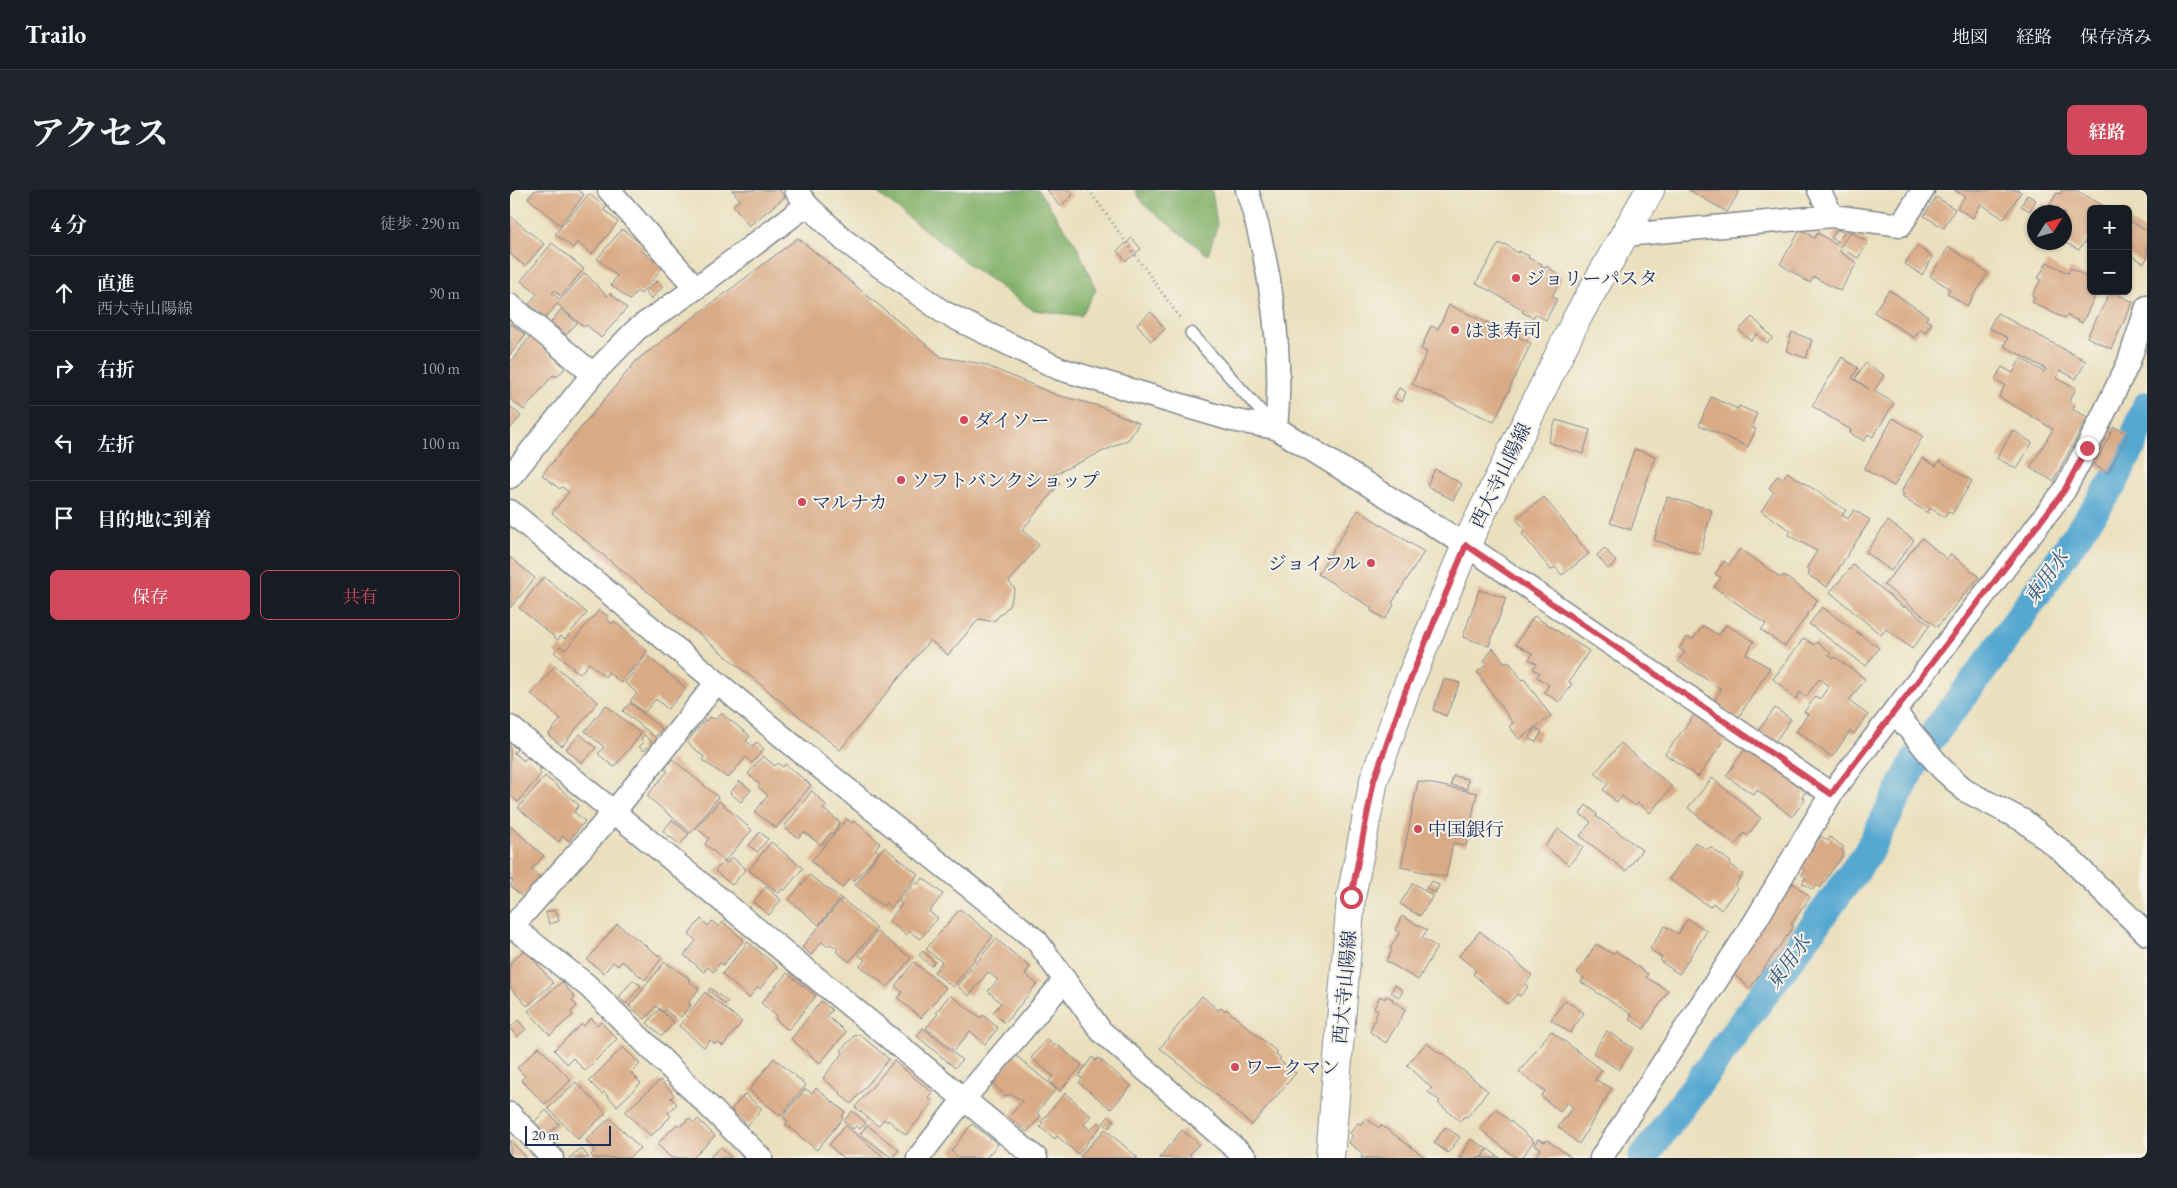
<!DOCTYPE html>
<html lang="ja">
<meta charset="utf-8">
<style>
:root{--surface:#171b24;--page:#20242c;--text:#f1f3f6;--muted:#9ea1a6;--line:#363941;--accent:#d1495b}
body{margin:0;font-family:"EB Garamond","Noto Serif JP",serif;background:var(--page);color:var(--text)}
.controls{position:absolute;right:15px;top:15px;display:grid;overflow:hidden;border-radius:8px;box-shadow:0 1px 4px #0004}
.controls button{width:45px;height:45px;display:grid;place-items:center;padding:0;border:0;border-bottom:1px solid var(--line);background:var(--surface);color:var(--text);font:25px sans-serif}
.compass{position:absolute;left:1517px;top:15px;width:45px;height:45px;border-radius:50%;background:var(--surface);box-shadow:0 1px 4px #0004;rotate:53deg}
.scale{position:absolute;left:15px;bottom:12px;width:86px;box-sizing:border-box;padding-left:5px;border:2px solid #1b2f5e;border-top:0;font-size:14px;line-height:18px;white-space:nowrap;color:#1b2f5e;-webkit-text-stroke:4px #f7f3e8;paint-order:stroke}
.stop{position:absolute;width:15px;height:15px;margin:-11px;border:4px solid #d1495b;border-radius:50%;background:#fff}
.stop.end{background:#d1495b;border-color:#fff;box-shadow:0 1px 5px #0008}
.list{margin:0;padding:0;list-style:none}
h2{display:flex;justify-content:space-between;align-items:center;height:65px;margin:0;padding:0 20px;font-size:21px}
h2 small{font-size:16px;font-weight:400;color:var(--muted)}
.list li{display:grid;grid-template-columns:32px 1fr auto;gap:15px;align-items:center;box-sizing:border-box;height:75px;padding:0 20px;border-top:1px solid var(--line)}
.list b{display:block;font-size:19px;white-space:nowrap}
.list p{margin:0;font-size:16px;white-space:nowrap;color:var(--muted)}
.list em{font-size:16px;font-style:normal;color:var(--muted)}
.actions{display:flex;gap:10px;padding:15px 20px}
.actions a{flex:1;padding:11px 0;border:1px solid var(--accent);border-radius:8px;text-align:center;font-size:18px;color:var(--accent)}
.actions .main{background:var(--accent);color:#fff}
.icon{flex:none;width:28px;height:28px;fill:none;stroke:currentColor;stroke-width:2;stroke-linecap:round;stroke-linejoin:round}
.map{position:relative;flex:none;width:1637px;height:968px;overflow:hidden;border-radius:8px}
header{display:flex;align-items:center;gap:30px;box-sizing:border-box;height:70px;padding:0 25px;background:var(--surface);border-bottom:1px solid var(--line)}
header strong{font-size:24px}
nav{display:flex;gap:28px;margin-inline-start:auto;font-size:18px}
.intro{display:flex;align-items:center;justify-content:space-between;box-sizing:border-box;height:120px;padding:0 30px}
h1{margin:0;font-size:35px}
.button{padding:12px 22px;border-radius:8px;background:var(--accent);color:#fff;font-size:18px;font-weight:700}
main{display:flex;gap:30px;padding:0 30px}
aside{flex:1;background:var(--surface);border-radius:8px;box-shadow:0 1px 4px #0004}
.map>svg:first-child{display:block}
</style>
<header>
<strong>Trailo</strong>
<nav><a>地図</a><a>経路</a><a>保存済み</a></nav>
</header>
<div class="intro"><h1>アクセス</h1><a class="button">経路</a></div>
<main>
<aside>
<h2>4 分<small>徒歩 · 290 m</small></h2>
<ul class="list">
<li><svg class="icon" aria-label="ahead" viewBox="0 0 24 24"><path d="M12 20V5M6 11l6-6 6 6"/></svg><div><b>直進</b><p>西大寺山陽線</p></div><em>90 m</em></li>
<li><svg class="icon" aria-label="right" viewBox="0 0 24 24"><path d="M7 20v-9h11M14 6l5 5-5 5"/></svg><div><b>右折</b></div><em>100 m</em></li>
<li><svg class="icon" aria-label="left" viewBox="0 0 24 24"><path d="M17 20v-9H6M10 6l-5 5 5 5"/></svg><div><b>左折</b></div><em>100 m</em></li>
<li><svg class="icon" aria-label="arrive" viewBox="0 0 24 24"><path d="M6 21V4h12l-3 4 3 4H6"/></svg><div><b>目的地に到着</b></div></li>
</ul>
<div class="actions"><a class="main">保存</a><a>共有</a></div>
</aside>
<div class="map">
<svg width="1637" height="968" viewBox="0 0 1637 968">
<rect width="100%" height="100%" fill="#f7f3e8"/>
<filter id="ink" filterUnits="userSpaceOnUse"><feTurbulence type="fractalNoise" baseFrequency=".02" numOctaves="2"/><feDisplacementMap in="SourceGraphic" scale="10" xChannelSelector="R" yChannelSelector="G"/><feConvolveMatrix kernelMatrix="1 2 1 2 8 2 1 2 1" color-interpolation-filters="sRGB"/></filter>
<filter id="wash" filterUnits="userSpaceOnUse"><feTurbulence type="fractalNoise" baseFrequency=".0096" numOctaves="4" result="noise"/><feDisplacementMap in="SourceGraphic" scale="20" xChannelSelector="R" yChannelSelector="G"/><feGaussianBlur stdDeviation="1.12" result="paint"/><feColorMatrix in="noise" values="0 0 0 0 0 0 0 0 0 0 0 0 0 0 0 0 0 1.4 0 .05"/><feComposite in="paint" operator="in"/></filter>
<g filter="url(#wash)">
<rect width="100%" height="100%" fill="#eae0be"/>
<path fill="#81b069" stroke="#4e7064" d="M364 0H528L567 56 586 100 571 126 523 120 459 75Z
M625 0H702L707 36 698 65 634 15Z"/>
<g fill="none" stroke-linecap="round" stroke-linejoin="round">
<path stroke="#56a8d1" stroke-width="30" d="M1419 550 1480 470 1602 295 1621 257 1637 216
M1133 968 1357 664 1408 566"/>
</g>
<g id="blocks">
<path fill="#d9aa86" d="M25 0H68L74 5 50 35 18 8Z
M222 0H270L275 7 239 36 223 15 230 10Z
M537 0H558L563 5 550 16Z
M1179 0H1230L1217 22Z
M1444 0H1508L1511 2 1494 29 1471 14 1463 28 1447 18 1455 6Z
M1552 0H1566L1599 19H1581V43L1569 60 1554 52V22H1528L1533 14 1538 18 1547 3 1550 4Z
M79 4 96 18 94 20 108 32 82 64 67 52 63 58 45 44Z
M1517 5 1526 10 1520 21 1511 16Z
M1426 7 1445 19 1434 38 1414 26Z
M0 26 34 54 15 76 0 64Z
M1618 30 1637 41V68L1634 73 1618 64Z
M112 39 135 57 132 61 153 77 131 104 127 101 120 110 101 95 107 86 87 69Z
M1291 39 1304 48 1308 43 1330 57 1340 42 1358 52 1348 68 1331 58 1330 62 1347 73 1330 101 1304 87 1300 93 1270 74Z
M1327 39 1334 43 1328 52 1321 48Z
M288 48 431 167 473 174 546 205 586 215 629 233 619 249 541 286 550 293 512 340 529 355 499 392 505 399 499 416 485 430 479 431 469 429 438 465 420 450 330 560 42 323 59 302 52 297 50 299 32 285 127 170Z
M622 48 631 59 616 71 607 61Z
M42 53 74 79 51 106 44 101 42 103 50 110 75 83 97 106 100 103 117 118 91 148 77 135 74 137 47 114 36 128 19 114 27 104 11 91Z
M989 53 994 56 995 54 1008 63 1009 61 1019 66 1018 68 1032 74 1031 76 1035 78 1037 76 1052 88 1042 106 1047 109 1036 130 1025 124 1023 128 1012 122 1014 120 966 93Z
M1407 56 1423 67 1412 85 1395 74Z
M1439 57 1478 83 1457 116 1437 103 1440 99 1420 86Z
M1537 72 1558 83 1560 78 1581 89 1579 93 1581 94V101H1588L1572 133 1557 125 1555 128 1547 125 1522 112 1525 108 1522 106 1531 89 1528 88Z
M147 91 153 97 141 109 135 102Z
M1379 100 1418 126 1416 130 1422 133 1415 143 1410 139 1404 148 1364 122Z
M1601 101 1623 112 1601 159 1577 147Z
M939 115 1021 153 984 232 902 194 917 162 911 159 921 136 928 139Z
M51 119 67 133 56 145 41 132Z
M641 122 655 139 641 151 627 134Z
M1487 123 1576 171 1566 189 1550 180 1546 188 1566 199 1559 211 1565 215 1563 220 1578 227 1543 291 1520 278 1543 239 1489 207 1495 195 1485 189 1492 177 1503 183 1511 168 1534 182 1536 179 1494 156 1498 148 1479 138Z
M1242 127 1263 148 1257 153 1247 144 1241 151 1229 140Z
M0 133 15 145 0 165Z
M1282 142 1302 150 1296 168 1276 161Z
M21 145 55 178 47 187 43 185 14 220 0 209V173Z
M1332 167 1348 178 1342 188 1359 199 1345 189 1355 173 1374 185 1364 201 1384 213 1363 247 1358 244 1354 251 1340 243 1341 240 1302 216Z
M889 198 896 202 892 212 884 208Z
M1201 207 1228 219 1229 216 1247 224 1241 237 1246 239 1238 257 1189 235Z
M0 216 11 226 0 239Z
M1383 228 1413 246 1384 296 1354 279Z
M1046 230 1080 240 1073 264 1038 252Z
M1604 237 1618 244 1598 283 1584 275Z
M1503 240 1522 253 1507 279 1487 268Z
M1124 259 1145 266 1121 340 1100 333Z
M1412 268 1426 276 1429 271 1462 291 1442 324 1438 321 1435 327 1420 318 1418 323 1392 307 1394 304 1391 302Z
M925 279 952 294 943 310 917 296Z
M1277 282 1336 320 1332 325 1338 329 1344 320 1360 330 1317 397 1298 385 1300 380 1296 379 1307 361 1278 345 1281 341 1251 321 1264 302 1259 298 1267 286 1273 289Z
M1034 307 1079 364 1052 385 1045 377 1041 380 1012 344 1016 341 1006 329Z
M1157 307 1202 320 1190 364 1144 350Z
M848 320 914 362 882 413 884 415 875 429 860 420 862 418 808 384Z
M1378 331 1404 350 1381 381 1356 362Z
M1412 348 1437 369 1441 364 1469 387 1427 437 1374 395Z
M1095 358 1106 372 1098 379 1087 365Z
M1230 359 1271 388 1273 385 1308 410 1275 456 1251 440 1256 434 1204 397 1211 388 1205 384 1214 371 1219 375Z
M0 367 25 388 0 418Z
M1343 375 1394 418 1395 416 1420 435 1402 459 1376 439 1371 445 1320 402Z
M34 387 77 423 55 449 51 446 48 450 9 418Z
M969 400 996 408 979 456 953 447Z
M1312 417 1369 458 1356 476 1299 434Z
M89 420 99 427 97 430 102 434 104 431 137 461 111 493 98 482 95 487 79 473 70 484 44 462 50 456 55 460Z
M1024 426 1079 461 1059 492 1062 494 1049 512 1034 502 1039 495 1027 487 1030 483 1023 479 1027 474 1019 469 1023 464 1006 454Z
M1216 435 1244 451 1236 464 1260 478 1228 528 1204 512 1211 499 1168 471 1175 462 1169 459 1177 447 1183 449 1193 436 1209 445Z
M1294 448 1304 455 1307 452 1321 463 1319 465 1324 469 1325 467 1355 489 1339 511 1358 525 1344 544 1340 541 1322 567 1286 541 1298 524 1294 522 1306 506 1310 509 1319 496 1309 489 1296 507 1290 502 1286 509 1263 489Z
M983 458 995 473H1000L1012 490 1014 489 1041 526 1009 549 999 536 1003 533 967 482 976 475 974 471Z
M136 465 176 498 158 519 146 509 134 523 120 511 127 503 115 493Z
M45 476 88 512 52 556 38 545 51 529 21 504Z
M934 489 950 493 936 526 923 520Z
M120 513 152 539 145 547 113 521Z
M96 515 131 544 104 577 88 564 94 557 75 541Z
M1265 518 1281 529 1264 553 1248 541Z
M1188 520 1219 544 1188 587 1155 564Z
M211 523 240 546 236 551 242 556 247 552 254 559 242 573 236 567 218 588 192 570 194 567 177 552 195 530 196 531 199 527 206 529Z
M1025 538 1032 541 1026 552 1019 549Z
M70 544 86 558 72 573 56 559Z
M134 545 142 552 134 561 129 557 134 552 131 549Z
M0 553 7 559 4 563 14 571 17 567 31 579 29 582 31 584 8 612 0 605Z
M1111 553 1162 597 1140 623 1128 613 1125 616 1112 606 1107 612 1093 600 1098 594 1085 583Z
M1238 555 1299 597 1292 607 1295 609 1282 627 1247 600 1244 605 1216 586Z
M253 566 265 576 268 573 273 577 275 574 301 595 266 638 245 622 258 605 248 597 250 594 238 584Z
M162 569 208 607 181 643 137 606 158 581 155 579Z
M35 586 69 615 64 622 75 631 59 651 53 646 49 652 8 618Z
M943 586 958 589 957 599 941 595Z
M1202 588 1251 628 1237 646 1234 643 1225 655 1178 618Z
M230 591 241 600 231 612 220 603Z
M908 591 967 603 956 656 943 653 936 687 891 677Z
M302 601 316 615 313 619 330 632 323 644 321 643 311 655 294 642 288 648 274 637Z
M209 611 242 640 215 671 195 654 199 648 186 638Z
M1076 615 1087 624 1086 626 1132 660 1116 681 1070 646 1081 632 1070 624Z
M337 629 342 633 344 631 370 653 365 659 369 662 344 691 340 688 332 698 301 671Z
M162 630 179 644 170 655 153 641Z
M0 636 34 666 21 680 30 687 13 707 0 696 3 691 0 689Z
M1048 639 1073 657 1059 675 1035 657Z
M250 642 258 649 247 662 239 655Z
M1311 646 1318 651 1320 647 1334 657 1332 660 1334 663 1310 698 1306 695 1303 700 1292 693 1296 688 1292 685 1295 681 1290 678Z
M261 652 293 678 274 701 272 699 269 703 239 680Z
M1185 652 1197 660 1200 657 1221 672 1220 674 1233 684 1225 696 1227 698 1211 720 1203 713 1200 717 1159 689Z
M374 657 408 684 381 718 375 713 373 716 345 695Z
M222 667 236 679 222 695 205 681 214 671 217 673Z
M299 685 331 708 309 735 279 710Z
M413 688 433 704 419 722 428 728 410 749 399 741 396 745 379 731 392 714 389 712 405 692 408 694Z
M1274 689 1282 695 1283 693 1300 707 1281 735 1284 736 1240 798 1220 781Z
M922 691 929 695 925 703 916 698Z
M903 693 923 706 910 726 890 714Z
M256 697 271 710 259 725 243 712Z
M332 709 367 738 339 772 326 761 328 759 321 754 318 757 312 752 301 765 292 757Z
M450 719 483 746 443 797 424 782 432 772 416 759Z
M46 720 49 731 39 734 36 722Z
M892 726 917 740 912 748 927 757 908 790 876 771 882 761 880 759 890 742 885 740Z
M191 729 198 736 202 731 209 737 213 732 234 750 213 775 210 773 203 782 198 777 194 782 174 765 186 751 179 744Z
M1178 729 1197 741 1169 784 1150 771 1152 768 1140 759 1155 736 1168 744Z
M107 734 152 768 135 790 112 771 108 776 103 772 94 783 77 770Z
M970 741 1022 785 1015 794 1018 797 1010 806 1007 804 998 814 963 784 966 780 949 766Z
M367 742 401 768 378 797 350 776 355 770 349 765Z
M486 749 520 777 515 784 527 794 495 833 483 823 491 813 478 801 488 790 478 782 459 806 447 796Z
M238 752 267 777 250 799 248 797 239 808 212 784Z
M1086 754 1103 764 1105 761 1115 767 1138 784 1136 787 1158 801 1134 839 1119 829 1122 825 1071 792 1074 788 1067 783Z
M15 759 43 793 17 816 0 797V773Z
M413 761 425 772 421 776 409 765Z
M155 772 180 789 178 790 189 799 178 813 181 815 171 827 168 825 165 828 155 820 153 822 146 816 135 829 119 816Z
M404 772 436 798 411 828 388 808 392 802 385 796Z
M277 783 306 806 280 838 277 839 265 829 267 826 251 813Z
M123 790 131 796 116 814 109 807Z
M52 792 65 807 62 810 67 816 61 822 63 825 40 845 18 821Z
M885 795 893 801 889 807 881 802Z
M200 798 218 812 215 814 198 800Z
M195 802 232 832 213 856 208 852 205 854 200 850 194 857 169 836Z
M440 805 471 828 473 825 488 838 475 854 460 841 444 861 416 838 428 824 426 822Z
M692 806 708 820 711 818 715 821 716 819 767 862 766 864 771 868 769 870 786 883 742 935 650 858Z
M870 806 875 809 876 806 883 809 882 811 896 819 876 853 860 842 868 820 864 818Z
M1055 810 1074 823 1060 843 1041 830Z
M311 811 322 820 317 826 336 842 310 873 281 849Z
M149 819 164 832 152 846 137 833Z
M81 828 87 835 91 832 107 849 75 881 63 868 57 874 44 860 72 834 74 836Z
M8 830 16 839 7 847 0 838Z
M413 838 452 870 445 878 407 846Z
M1041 841 1092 880 1085 890 1102 898 1069 954 1048 937 1063 917 1057 912 1050 922 1031 906 1035 901 1009 882Z
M1097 841 1123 858 1109 880 1083 863Z
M346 844 348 846 349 844 379 869 341 914 330 904 331 903 313 888 333 863 331 860Z
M537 849 544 856 546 854 572 875 550 901 539 891 543 886 521 868Z
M916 853 931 864 932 863 978 901 957 927 955 926 950 931 928 913 930 911 918 902 922 898 897 875Z
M29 857 61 890 35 914 11 890 15 886 7 878Z
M113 857 130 874 121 883 131 893 107 916 94 902 92 904 79 891Z
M504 864 546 899 527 922 531 926 517 942 499 927 513 911 501 904 496 906 484 895 485 893 482 890Z
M582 867 586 871 588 868 621 896 601 919 569 893 572 888 569 886Z
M264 868 296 895 271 926 239 900Z
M384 871 423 903 418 908 423 912 396 945 378 930 377 932 374 929 368 936 345 917Z
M150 890 164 905 161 908 167 914 158 923 161 926 141 946 115 922Z
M66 892 96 923 68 949 38 918Z
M306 898 335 922 332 926 333 928 307 960 275 934 278 931 273 927 295 899 302 903Z
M555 903 581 926 574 934 580 940 588 932 592 935 568 964 547 946 545 949 530 937 533 934 531 932Z
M235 904 252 919 238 935 221 920Z
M986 919 1024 951 1011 968H1006L970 939Z
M36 920 49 934 36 946 23 933Z
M342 921 356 933 350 939 346 936 343 939 334 931Z
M599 926 604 930 599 938 593 933Z
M100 928 130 958 119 968H84L81 965 85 960 76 950Z
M179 928 184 933 188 929 205 946 183 968H161L147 954 167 934 171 936Z
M856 928 869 938 871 935 916 968H851L853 964 838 952 843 946 840 943 848 933 851 934Z
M462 934 488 954 476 968H449L441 961Z
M335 935 375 968H333L319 955Z
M357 935 389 960 382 968 350 944Z
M935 937 950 947 938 963 924 953Z
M595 939 628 968H572L570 966Z
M672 940 689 954 679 965 682 968H649Z
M961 949 977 959 971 968H949Z
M1028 949 1035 952 1037 950 1062 968H1024L1031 958 1024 955Z
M0 950 16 967 14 968H0Z
M211 957 221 968H199Z
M71 958 79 968H59Z
M978 959 990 968H972Z"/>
</g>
</g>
<g filter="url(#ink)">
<use href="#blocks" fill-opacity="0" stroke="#82888e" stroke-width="1"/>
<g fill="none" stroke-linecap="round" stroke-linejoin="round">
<defs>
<path id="lane" d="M681 143 763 235"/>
<path id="street" d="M99 0 186 98
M286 0 297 15 335 51 433 122 482 146 550 179 722 230 766 238 956 355 1321 604
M737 0C760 71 774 164 766 238
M1309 0 1322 26
M1115 45 1322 26 1391 35 1413 0
M0 115 83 184
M0 287 83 184 127 139 186 98 297 15
M0 321 291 562 527 751 591 841 736 968
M1384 521 1432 579 1456 601 1514 631 1554 663 1637 744
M0 537 526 968
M0 735 78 796 251 968
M0 739 104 622 207 492
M0 924 42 968
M408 968 454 909 555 790
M1091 968 1246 730 1321 604 1554 301 1577 258 1618 174 1637 117"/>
<path id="primary" d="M820 968 841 707 864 590 895 502 956 355 1068 126 1140 0"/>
</defs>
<use href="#lane" stroke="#82888e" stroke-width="14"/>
<use href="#street" stroke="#82888e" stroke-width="25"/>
<use href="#primary" stroke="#82888e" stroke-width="30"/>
<path stroke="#82888e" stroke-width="3" stroke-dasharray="1 4" stroke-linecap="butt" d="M579 0 670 128"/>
<use href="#lane" stroke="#fff" stroke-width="11"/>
<use href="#street" stroke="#fff" stroke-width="22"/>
<use href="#primary" stroke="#fff" stroke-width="28"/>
</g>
</g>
<g fill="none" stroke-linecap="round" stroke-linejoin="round" filter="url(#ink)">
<path stroke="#d1495b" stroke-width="6" d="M841 707 864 590 895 502 956 355 1321 604 1554 301 1577 258"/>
</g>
<g fill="#d1495b" stroke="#f7f3e8" stroke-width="2">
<circle cx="1006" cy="88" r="5"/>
<circle cx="945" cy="140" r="5"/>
<circle cx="454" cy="230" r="5"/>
<circle cx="391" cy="290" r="5"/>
<circle cx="292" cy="312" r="5"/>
<circle cx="861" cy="373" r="5"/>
<circle cx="908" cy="639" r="5"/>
<circle cx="725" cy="877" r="5"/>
</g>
<g text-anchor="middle" stroke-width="4" stroke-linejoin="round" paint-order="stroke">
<g font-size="19" fill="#1b2f5e" stroke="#f7f3e8" text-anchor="start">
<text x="1016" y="95">ジョリーパスタ</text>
<text x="955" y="147">はま寿司</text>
<text x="464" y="237">ダイソー</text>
<text x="401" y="297">ソフトバンクショップ</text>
<text x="302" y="319">マルナカ</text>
<text x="851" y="380" text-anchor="end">ジョイフル</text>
<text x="918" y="646">中国銀行</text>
<text x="735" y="884">ワークマン</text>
</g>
<g font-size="19" fill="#1b2f5e" stroke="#f7f3e8">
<text transform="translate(990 285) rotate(-64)" y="7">西大寺山陽線</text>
<text transform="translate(834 797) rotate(-85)" y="7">西大寺山陽線</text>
</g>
<g font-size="20" font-style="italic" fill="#305986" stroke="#f7f3e8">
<text transform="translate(1536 387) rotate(-54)" y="7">東用水</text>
<text transform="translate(1278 772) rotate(-54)" y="7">東用水</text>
</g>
</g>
</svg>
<div class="controls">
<button>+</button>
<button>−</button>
</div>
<svg class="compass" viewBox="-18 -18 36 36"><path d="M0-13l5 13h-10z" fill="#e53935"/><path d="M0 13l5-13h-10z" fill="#9ea1a6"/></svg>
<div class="scale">20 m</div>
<div class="stop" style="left:841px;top:707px"></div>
<div class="stop end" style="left:1577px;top:258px"></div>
</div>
</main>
